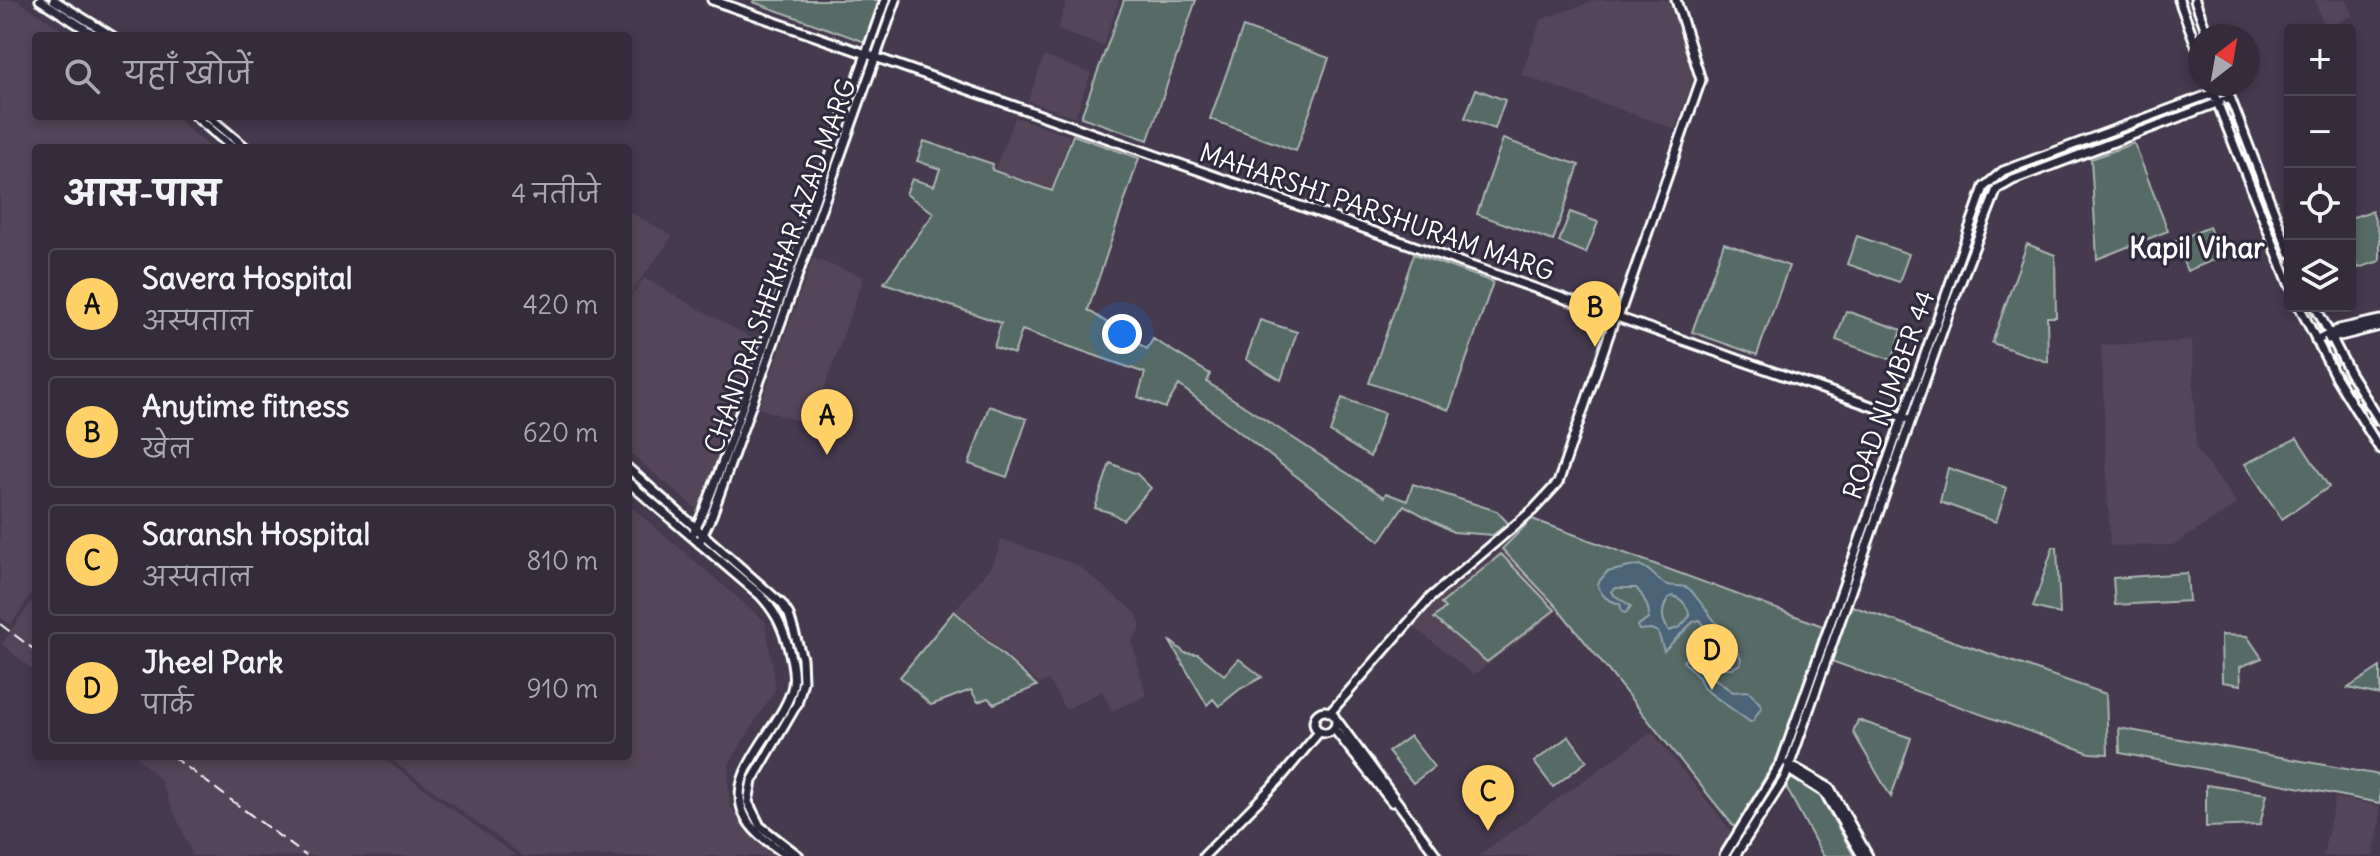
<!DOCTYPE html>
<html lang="hi">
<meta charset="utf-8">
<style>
:root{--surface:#342c3a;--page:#3c3442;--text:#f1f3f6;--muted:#a9a7af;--line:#4e4854;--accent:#ffd166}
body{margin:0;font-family:Delius,"Playpen Sans Deva",sans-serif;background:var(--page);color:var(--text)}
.controls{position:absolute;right:24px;top:24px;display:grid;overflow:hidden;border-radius:8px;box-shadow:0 4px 12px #0003}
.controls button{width:72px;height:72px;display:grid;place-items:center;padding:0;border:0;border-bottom:2px solid var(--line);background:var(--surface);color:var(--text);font:40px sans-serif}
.compass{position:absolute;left:2188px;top:24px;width:72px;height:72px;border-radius:50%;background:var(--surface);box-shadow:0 4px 12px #0003;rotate:31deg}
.you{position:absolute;left:1122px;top:334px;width:28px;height:28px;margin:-20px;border:6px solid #fff;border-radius:50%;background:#1a73e8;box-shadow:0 0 0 12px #1a73e833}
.badge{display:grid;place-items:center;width:52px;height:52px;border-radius:50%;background:var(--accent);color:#111;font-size:26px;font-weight:700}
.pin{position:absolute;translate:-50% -66px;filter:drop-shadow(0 2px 4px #0008)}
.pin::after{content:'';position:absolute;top:42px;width:28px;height:24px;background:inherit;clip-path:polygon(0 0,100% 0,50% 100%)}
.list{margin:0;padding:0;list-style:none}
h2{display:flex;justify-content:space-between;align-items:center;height:104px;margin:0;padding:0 32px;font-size:34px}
h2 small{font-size:26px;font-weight:400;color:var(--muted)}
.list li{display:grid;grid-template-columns:52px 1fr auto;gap:24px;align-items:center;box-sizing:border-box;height:112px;margin:0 16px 16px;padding:0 16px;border:2px solid var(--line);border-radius:8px}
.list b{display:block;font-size:30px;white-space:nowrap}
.list p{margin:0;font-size:26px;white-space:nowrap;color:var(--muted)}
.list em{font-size:26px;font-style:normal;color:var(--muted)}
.icon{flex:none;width:44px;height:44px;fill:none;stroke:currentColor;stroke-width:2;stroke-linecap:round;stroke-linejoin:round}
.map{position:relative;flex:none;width:2380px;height:856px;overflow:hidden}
.search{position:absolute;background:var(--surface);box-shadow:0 4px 12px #0003;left:32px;top:32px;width:600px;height:88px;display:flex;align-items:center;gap:20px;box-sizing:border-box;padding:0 28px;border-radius:8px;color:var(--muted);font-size:30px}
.panel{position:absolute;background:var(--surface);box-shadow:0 4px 12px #0003;left:32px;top:144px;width:600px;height:616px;border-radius:8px}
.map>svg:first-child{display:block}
</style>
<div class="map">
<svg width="2380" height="856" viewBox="0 0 2380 856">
<rect width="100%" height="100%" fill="#453a4e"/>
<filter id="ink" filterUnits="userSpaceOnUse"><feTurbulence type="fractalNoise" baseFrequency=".0125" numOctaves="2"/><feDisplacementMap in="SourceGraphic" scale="16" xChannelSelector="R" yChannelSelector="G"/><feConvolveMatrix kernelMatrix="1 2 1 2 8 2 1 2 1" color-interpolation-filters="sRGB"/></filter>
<g filter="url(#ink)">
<path fill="#544559" d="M0 0H17L71 36H36V116H174L211 148H36V586L11 625 0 617Z
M1067 0H1119L1103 46 1057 30Z
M1597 0H1671L1694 77 1675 129 1521 75 1541 19Z
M2315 0H2346L2353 16 2324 28Z
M1044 56 1091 73 1075 117 1028 101Z
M1015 117 1070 136 1051 189 995 169Z
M628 211 673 236 628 297Z
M813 258 864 277 811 426 759 408Z
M644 278 757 341 730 424 717 440 722 446 700 505 695 508 628 451V299Z
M2192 341 2196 449 2238 504 2174 545 2110 546 2101 345Z
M628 504 765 621 776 688 729 764 728 784 730 806 757 842 776 856H523L386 756H628Z
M1002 539 1077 565 1137 614 1141 626 1132 642 1146 696 1112 711 1102 691 1065 710 1049 680 1039 684 955 610 993 564Z
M1501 550 1558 611 1474 675 1413 626 1436 602Z
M36 594V673L2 644Z
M1652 732 1732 832 1716 856H1477Z
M136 756H380L516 856H193L160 780Z
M2335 797 2380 806V823L2373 856H2323Z"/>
<path fill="#576b66" stroke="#abb5b2" stroke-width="2" d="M754 0H880L865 42 753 2Z
M1124 0H1196L1148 140 1081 117Z
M1243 27 1329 58 1296 151 1210 119Z
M1476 89 1505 100 1495 129 1465 118Z
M1073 135 1139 158 1088 310 1147 349 1153 339 1210 374 1207 382 1384 497 1386 493 1407 501 1413 484 1497 511 1508 523 1493 535 1453 532 1404 505 1380 541 1179 385 1165 408 1138 397 1145 373 1022 330 1014 354 994 347 1001 323 884 283 934 213 906 194 912 179 934 186 940 169 917 161 924 141 993 164 992 170 1052 191Z
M1503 139 1579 165 1553 241 1477 214Z
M2134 143 2168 231 2097 259 2091 159Z
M2372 211 2380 237V261L2358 268 2350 244V218Z
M1570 212 1598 222 1586 253 1559 242Z
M2209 227 2221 257 2187 271 2175 241Z
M1857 236 1909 254 1899 282 1847 264Z
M1724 243 1789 266 1757 355 1692 332Z
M2027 244 2055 255 2056 317H2047L2048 362 1992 343Z
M1414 254 1493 282 1449 410 1369 383Z
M1846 311 1902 330 1892 360 1836 340Z
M1260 320 1297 332 1281 380 1246 359Z
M1342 398 1384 413 1370 457 1330 432Z
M989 406 1027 419 1007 477 969 464Z
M2297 438 2329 487 2282 519 2245 464Z
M1110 463 1137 474 1151 488 1123 520 1112 513 1095 508Z
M1948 468 2007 488 1996 522 1940 502Z
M1532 519 1823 626 1779 754 1735 828 1557 607 1502 549Z
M2053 547H2057L2060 614 2033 607Z
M1501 554 1555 610 1487 662 1434 618 1445 608 1441 604Z
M2187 573 2189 601 2115 605 2113 578Z
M1849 605 2106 694 2108 754 2090 753 1831 661Z
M954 611 1037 686 994 704 988 698 978 702 971 690 931 705 900 677Z
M2221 635 2247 636 2262 658 2240 667 2241 685 2222 682Z
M1169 640 1185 653 1198 654 1224 675 1239 659 1262 677 1240 689 1219 706 1213 699 1207 705Z
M2380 667V695L2348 688 2351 686Z
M1858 720 1911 738 1891 797 1853 732Z
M2119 728 2380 775V803L2120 753Z
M1410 736 1434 767 1413 783 1388 752Z
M1569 736 1587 761 1553 787 1534 762Z
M1791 776 1819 794 1854 856H1823L1786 787Z
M2206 785 2267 794 2260 825 2206 827Z"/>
<path fill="#4c6476" stroke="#94a2ad" stroke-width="2" fill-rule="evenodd" d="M1639 565C1651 569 1654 577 1663 583 1671 588 1680 584 1688 588 1693 591 1736 649 1741 658L1740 664 1733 668H1710L1709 673C1716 681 1725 686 1733 692L1749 691 1762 706 1753 721 1750 722 1703 688 1699 678 1683 661 1694 652 1707 629 1700 620 1693 622 1664 651 1658 632 1651 629 1639 630 1637 626C1640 623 1645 622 1648 619 1652 611 1642 594 1636 588H1616L1612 591 1614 595 1631 606 1626 613 1622 612 1620 604C1607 600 1602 597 1597 584L1607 572ZM1673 596C1682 598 1688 607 1690 616L1680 627 1669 631C1661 619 1661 611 1668 598Z"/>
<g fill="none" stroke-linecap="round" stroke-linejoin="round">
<path stroke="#b7c1c8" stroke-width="2" d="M1714 637 1720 642 1730 658 1702 662 1700 658 1705 647Z"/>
<defs>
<path id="tertiary" d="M712 0 1911 420
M1618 318 1701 80 1676 0
M2328 339 2380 326
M2316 341 2339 329 2380 320
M694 532 704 511 725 456 885 0
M699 543 712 515 896 0
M1314 722a11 11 0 1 1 22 0a11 11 0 1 1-22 0Z
M1330 713 1430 598 1533 510 1558 483 1615 317
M1336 719 1437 856
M1334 729 1392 802
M1788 764 1830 788 1868 856
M1789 770 1825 793 1862 856
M1204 856 1279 780 1320 731
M1724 856 1781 763 1984 187 2003 171 2227 88
M1735 856 1785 778 1949 312 1997 189 2013 180 2230 98"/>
<path id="secondary" d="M40 0 96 36
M54 0 112 36
M2179 0 2200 56
M2195 0 2208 36
M2210 84 2290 286
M2225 84 2290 253
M195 116 233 148
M208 116 246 148
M2299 306 2336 378 2380 449
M2315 306 2350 373 2380 421
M628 468 782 604 789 615 802 658 803 681 797 704 752 781 748 802 760 826 799 856
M628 482 760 595C774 610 781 623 787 643 791 656 795 671 793 685 785 726 724 771 744 814 752 833 771 844 788 856"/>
</defs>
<use href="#tertiary" stroke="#fff" stroke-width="13"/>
<use href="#secondary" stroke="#fff" stroke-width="13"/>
<use href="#tertiary" stroke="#2f2a3d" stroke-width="7"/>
<use href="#secondary" stroke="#2f2a3d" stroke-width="7"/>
<path stroke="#fff" stroke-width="2" stroke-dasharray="12 6" stroke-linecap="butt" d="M2184 0 2200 40
M2217 84 2290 266
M2308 306 2341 373 2380 434
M0 624 36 651
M172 756 306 856"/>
</g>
</g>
<g text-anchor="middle" stroke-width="6" stroke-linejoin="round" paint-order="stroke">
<g font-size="26" fill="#fff" stroke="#2f2a3d">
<text transform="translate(1377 212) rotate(19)" y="9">MAHARSHI PARSHURAM MARG</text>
<text transform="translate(780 266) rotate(-70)" y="9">CHANDRA SHEKHAR AZAD MARG</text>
<text transform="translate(1889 395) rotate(-70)" y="9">ROAD NUMBER 44</text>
</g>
<g font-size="28" font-weight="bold" fill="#fff" stroke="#2f2a3d">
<text x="2197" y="258">Kapil Vihar</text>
</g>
</g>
</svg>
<div class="controls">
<button>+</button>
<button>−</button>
<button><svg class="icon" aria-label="locate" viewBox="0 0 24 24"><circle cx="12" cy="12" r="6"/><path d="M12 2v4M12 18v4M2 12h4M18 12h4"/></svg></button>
<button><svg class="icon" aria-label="layers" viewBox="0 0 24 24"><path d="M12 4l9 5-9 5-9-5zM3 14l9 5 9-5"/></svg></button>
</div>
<svg class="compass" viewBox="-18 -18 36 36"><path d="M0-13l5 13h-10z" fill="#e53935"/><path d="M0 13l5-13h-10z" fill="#a9a7af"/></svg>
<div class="you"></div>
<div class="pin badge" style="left:827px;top:455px">A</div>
<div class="pin badge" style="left:1595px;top:347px">B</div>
<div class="pin badge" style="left:1488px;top:831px">C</div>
<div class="pin badge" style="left:1712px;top:690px">D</div>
<div class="search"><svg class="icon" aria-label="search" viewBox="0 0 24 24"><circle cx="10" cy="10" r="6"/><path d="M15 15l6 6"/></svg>यहाँ खोजें</div>
<section class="panel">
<h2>आस-पास<small>4 नतीजे</small></h2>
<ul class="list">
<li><span class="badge">A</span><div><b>Savera Hospital</b><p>अस्पताल</p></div><em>420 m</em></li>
<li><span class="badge">B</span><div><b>Anytime fitness</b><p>खेल</p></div><em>620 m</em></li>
<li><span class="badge">C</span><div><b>Saransh Hospital</b><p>अस्पताल</p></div><em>810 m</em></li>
<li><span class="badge">D</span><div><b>Jheel Park</b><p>पार्क</p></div><em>910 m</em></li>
</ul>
</section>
</div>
